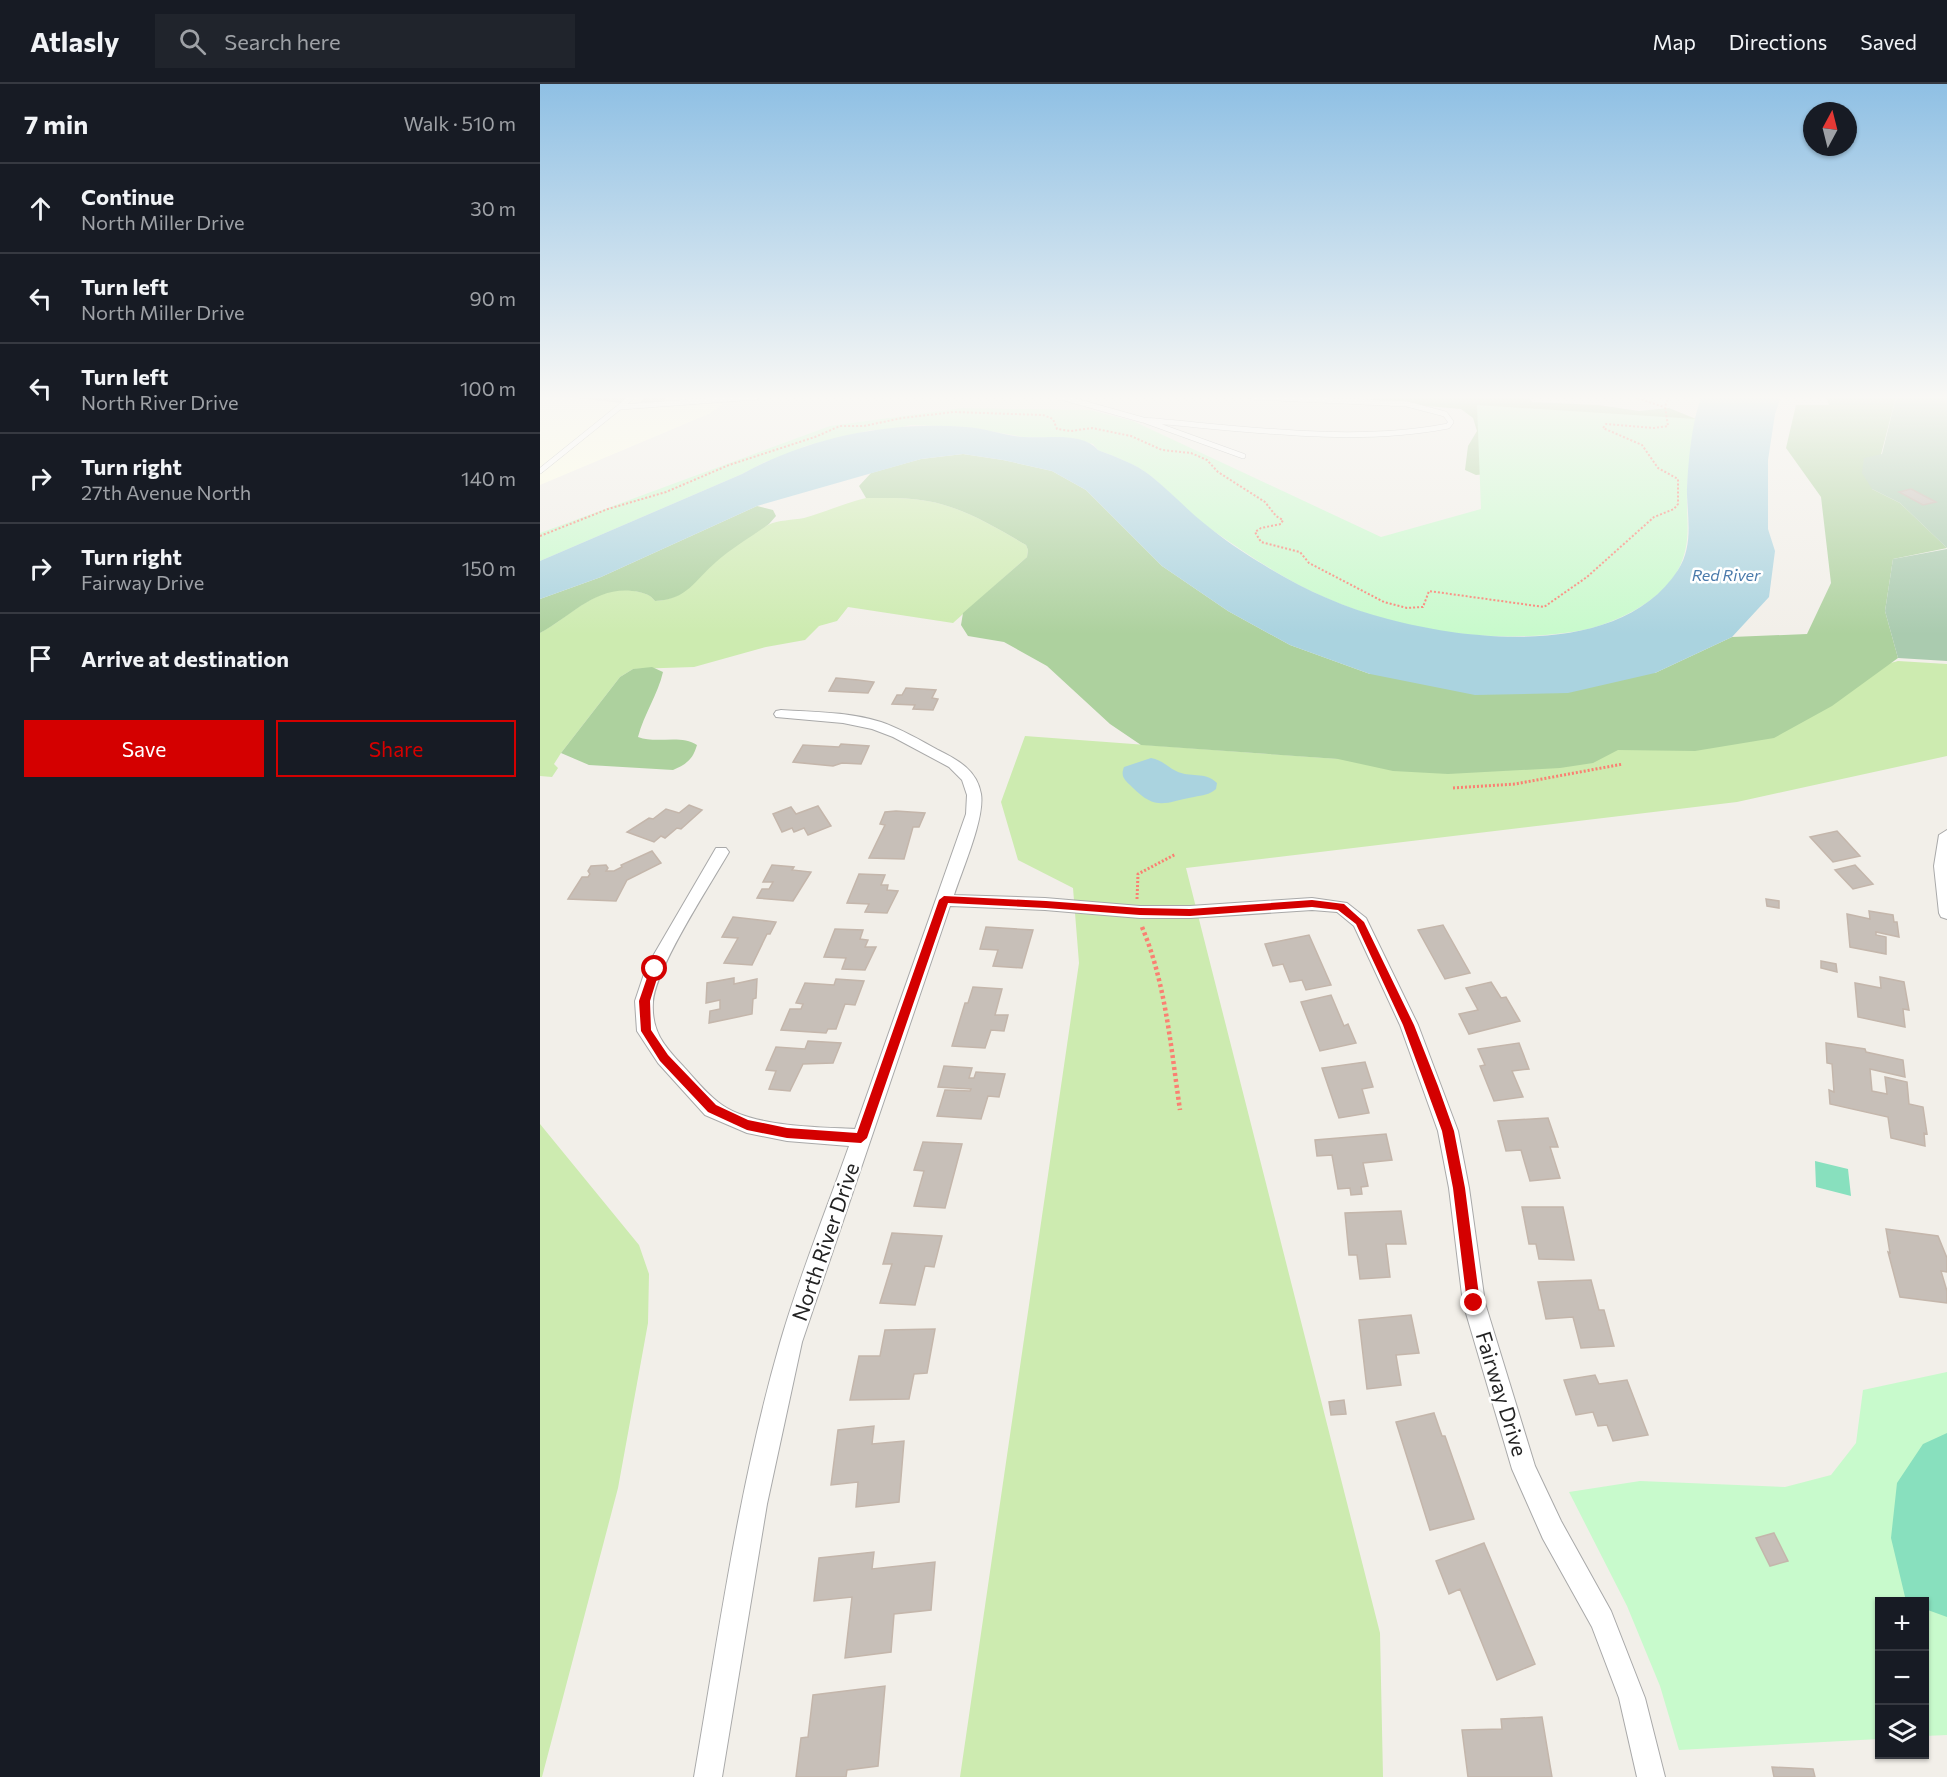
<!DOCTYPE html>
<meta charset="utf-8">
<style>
:root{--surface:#171b24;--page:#20242c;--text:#f1f3f6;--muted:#9ea1a6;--line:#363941;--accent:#d40000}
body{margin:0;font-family:Commissioner,sans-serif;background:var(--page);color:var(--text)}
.controls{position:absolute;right:18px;bottom:18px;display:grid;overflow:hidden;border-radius:0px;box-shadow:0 2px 4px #0004}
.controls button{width:54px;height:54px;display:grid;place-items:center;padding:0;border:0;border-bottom:2px solid var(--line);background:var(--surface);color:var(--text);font:30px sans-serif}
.compass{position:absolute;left:1263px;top:18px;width:54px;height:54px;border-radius:50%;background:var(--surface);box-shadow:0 2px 4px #0004;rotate:7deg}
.stop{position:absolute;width:18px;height:18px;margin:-14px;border:4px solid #d40000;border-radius:50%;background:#fff}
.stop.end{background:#d40000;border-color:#fff;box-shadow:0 2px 6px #0008}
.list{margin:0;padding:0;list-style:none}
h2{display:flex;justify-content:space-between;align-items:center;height:78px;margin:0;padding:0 24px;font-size:26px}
h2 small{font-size:20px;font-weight:400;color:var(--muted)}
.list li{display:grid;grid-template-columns:39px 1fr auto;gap:18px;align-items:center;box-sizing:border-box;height:90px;padding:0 24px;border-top:2px solid var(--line)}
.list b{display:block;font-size:22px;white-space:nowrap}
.list p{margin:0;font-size:20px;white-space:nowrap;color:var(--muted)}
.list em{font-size:20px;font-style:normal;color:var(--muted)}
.actions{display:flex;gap:12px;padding:18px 24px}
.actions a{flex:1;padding:14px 0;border:2px solid var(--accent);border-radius:0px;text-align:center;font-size:21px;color:var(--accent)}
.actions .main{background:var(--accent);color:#fff}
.icon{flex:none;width:33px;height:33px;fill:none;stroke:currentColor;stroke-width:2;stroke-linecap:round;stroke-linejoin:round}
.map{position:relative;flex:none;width:1407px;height:1693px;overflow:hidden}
header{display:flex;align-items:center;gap:36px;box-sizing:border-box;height:84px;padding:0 30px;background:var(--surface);border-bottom:2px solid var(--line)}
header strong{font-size:28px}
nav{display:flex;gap:33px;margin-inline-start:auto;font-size:21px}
.search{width:420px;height:54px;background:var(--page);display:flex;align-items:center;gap:15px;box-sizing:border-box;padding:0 21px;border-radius:0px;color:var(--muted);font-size:22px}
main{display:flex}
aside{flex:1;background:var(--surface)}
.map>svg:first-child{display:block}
</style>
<header>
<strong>Atlasly</strong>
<div class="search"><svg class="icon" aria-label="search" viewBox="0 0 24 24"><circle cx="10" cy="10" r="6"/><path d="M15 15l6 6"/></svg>Search here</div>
<nav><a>Map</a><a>Directions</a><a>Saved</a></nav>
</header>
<main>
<aside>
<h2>7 min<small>Walk · 510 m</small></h2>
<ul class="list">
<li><svg class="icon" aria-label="ahead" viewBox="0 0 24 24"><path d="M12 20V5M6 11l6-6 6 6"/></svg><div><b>Continue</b><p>North Miller Drive</p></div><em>30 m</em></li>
<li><svg class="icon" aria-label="left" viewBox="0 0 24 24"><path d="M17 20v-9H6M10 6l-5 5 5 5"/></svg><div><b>Turn left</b><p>North Miller Drive</p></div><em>90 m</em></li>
<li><svg class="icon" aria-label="left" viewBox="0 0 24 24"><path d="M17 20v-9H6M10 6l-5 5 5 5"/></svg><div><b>Turn left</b><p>North River Drive</p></div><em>100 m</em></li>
<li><svg class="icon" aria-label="right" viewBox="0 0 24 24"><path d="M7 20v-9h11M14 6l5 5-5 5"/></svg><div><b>Turn right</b><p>27th Avenue North</p></div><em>140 m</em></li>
<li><svg class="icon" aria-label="right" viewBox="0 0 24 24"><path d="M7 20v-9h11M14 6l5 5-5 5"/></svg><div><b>Turn right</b><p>Fairway Drive</p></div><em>150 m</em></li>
<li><svg class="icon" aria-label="arrive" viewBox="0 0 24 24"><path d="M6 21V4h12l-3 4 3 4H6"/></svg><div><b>Arrive at destination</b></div></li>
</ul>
<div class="actions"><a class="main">Save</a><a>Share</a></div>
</aside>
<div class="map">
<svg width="1407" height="1693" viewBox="0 0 1407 1693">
<rect width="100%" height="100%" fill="#f2efe9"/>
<path fill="#ffffe5" d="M0 313H233L184 319 171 329 0 401Z"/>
<path fill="#cdebb0" d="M326 414C346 414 367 413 387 417 423 423 455 443 486 461L488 466 487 473 413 539 308 523 297 537 279 542 265 556 226 563 154 583 93 585 80 593 21 669 14 680 18 684 12 693 0 692V549C30 533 58 499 95 507 104 509 110 510 115 517 144 516 155 496 175 478 188 467 212 449 228 441 238 436 253 436 264 434 285 428 305 419 326 414Z
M1358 577 1407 580V672L1197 718 646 784 840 1549 843 1693H420L539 879 533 804 478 776 461 718 485 652 798 675 1058 660Z
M0 1040 99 1161 109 1190 108 1239 78 1404 2 1693H0Z"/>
<path fill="#add19e" d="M833 313H990L992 318 1058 321 1099 327 1129 324 1156 335 1150 369 936 391 925 386 928 362 937 347 933 334 921 325 832 317Z
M1286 313H1356L1332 405 1360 419 1407 464 1353 475 1345 527 1358 574 1292 622 1234 654 1155 667 1078 666 1053 679 1020 684 908 690 853 687 798 675 601 661 570 640 507 582 464 558 428 552 421 541 423 529 487 473 488 466 486 461C455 443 423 423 387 417 367 413 346 414 326 414L319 402 331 389 381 375 423 370 463 376 512 387 546 406 622 482 688 527 750 561 830 590 1115 589 1192 553 1267 550 1291 499 1281 413 1246 364 1256 321H1289Z
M217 422 233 426 236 432 229 440C211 453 192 464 176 478 155 496 147 516 115 517 110 511 107 510 99 508 58 499 33 531 0 549V515L61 493Z
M112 583 123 588C118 610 104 630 98 653 117 660 141 650 157 661 153 675 147 680 133 686L49 681 21 669 80 593 93 585Z"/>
<path fill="#aacbaf" d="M1356 313H1407V464L1360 419 1332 405 1322 389 1324 374 1342 370Z
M1407 465V577L1358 574 1345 527 1353 475Z"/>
<path fill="#c8facc" d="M937 321 1156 335C1152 359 1148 382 1147 407 1146 435 1152 455 1140 482 1124 518 1069 543 1032 548 950 560 860 547 784 513 743 495 705 469 668 443 647 428 631 408 611 392 595 380 576 373 558 366L553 360 530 354 483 353 427 343 370 341 352 346H331L265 362 247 371 225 378 202 390 0 477V449L290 342 422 324 550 326 593 337 841 453 941 425Z
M1407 1288V1651L1385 1652 1384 1518H1340L1339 1655 1139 1666 1120 1602 1087 1522 1029 1408 1100 1397 1245 1403 1291 1391 1316 1359 1323 1306Z"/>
<path fill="#88e0be" d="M1275 1077 1308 1085 1311 1112 1276 1103Z
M1407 1349V1533L1385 1525 1384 1518 1366 1517 1351 1454 1357 1399 1383 1360Z"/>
<path fill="#aad3df" d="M1162 313H1241L1235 330 1228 376V445L1235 467 1229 513 1192 553 1115 589 1028 609 935 611 830 590 750 561 688 527 622 482 546 406 512 387 463 376 423 370 381 375 217 422 61 493 0 515V477L202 390C269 353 350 337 426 343 444 344 466 352 484 353 506 355 542 347 558 366 576 373 596 380 611 392 630 407 646 425 665 440 683 455 704 469 724 481 762 505 805 524 848 535 934 558 1082 573 1138 486 1153 463 1148 437 1147 411 1147 388 1152 332 1162 313Z
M611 674C622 676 626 682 636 687 650 694 665 687 677 699L676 705C669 711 663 711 654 713 625 718 617 728 592 703 585 696 580 693 584 683Z"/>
<path fill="#c7bfb8" stroke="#c4b6ab" stroke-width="1.5" d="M32 313H87L81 318Z
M106 313H127L121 318 102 317Z
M1371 405 1396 418 1383 421 1359 408Z
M296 594 318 596 334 598 328 609 289 607Z
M366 604 396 606 392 614 398 615 393 626 373 625 375 621 352 620 357 611H362Z
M301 660 329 662 321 680 302 679 293 682 253 678 263 661 299 663Z
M149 721 162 726 141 745 137 744 125 754 121 752 114 758 87 748 109 734 113 735 126 725 139 729Z
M278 722 291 742 268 751 264 744 254 748 252 744 242 748 233 730 251 723 256 730Z
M356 727 385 729 379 743H373L364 775 329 774 345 741 340 740 345 728Z
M1297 747 1320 772 1293 778 1270 753Z
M112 767 121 779 87 796 76 817 28 815 42 793H48L50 790 48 787 51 782 66 781 68 784 66 787H74L82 783 81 781Z
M232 781 254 783 252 786 271 788 253 817 217 814 222 805H229L233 798H223Z
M1315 781 1333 800 1313 805 1295 786Z
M319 790 345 791 341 801H348L347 806 358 807 347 829 325 828 329 820 307 819Z
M1226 815 1239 817V824L1227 822Z
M1329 827 1353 831 1354 838H1357L1359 853 1336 848V851L1346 853V870L1310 863 1307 830 1330 835Z
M193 833 236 838 230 850H227L212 881 184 879 198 854 182 853Z
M903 841 930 889 905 895 878 846Z
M446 843 493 846 482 884 453 882 458 866 440 865Z
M295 845 323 846 320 855 328 856 325 863H336L325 886 302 885 306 874 284 873Z
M769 851 791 901 766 906 762 896 750 898 743 880 733 882 725 860Z
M1281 877 1296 880 1297 888 1281 884Z
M1340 893 1364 898 1369 926 1363 925 1365 943 1318 933 1315 899 1341 904Z
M194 894V900L217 895 216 914 213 915 212 930 169 939 170 927 180 925V916L166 919 167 899Z
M296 895 324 897 315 921 305 920 296 945H288L286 949 241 946 250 925H261L263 920 256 919 265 899 294 901Z
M951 898 961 914 966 913 980 937 929 950 919 930 938 926 926 904Z
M433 903 462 905 455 931H468L464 947 451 946 445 964 412 962 425 919H428Z
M791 911 804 942 808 940 816 959 780 967 761 918Z
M268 957 301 959 293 979 263 980 250 1007 229 1005 236 987 226 986 236 963 265 965Z
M979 959 989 985 972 987 983 1013 954 1017 940 982 945 981 938 965Z
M1286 959 1325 965 1326 968 1363 976 1365 993 1330 985 1332 1007 1347 1010 1345 993 1367 998 1369 1020 1383 1023 1387 1050 1384 1049 1385 1062 1351 1054 1348 1033 1290 1020 1289 1006 1294 1008 1292 980 1287 979Z
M825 978 833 1003 822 1005 829 1029 799 1034 782 984Z
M404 982 432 984 429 994H434L436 988 465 990 459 1013 448 1012 441 1035 397 1032 405 1006 430 1007 431 1005 398 1003Z
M1008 1034 1018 1063H1010L1020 1094 990 1097 981 1066 966 1067 958 1037Z
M846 1050 852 1076 823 1079 828 1102 821 1103 822 1110 811 1111 810 1104 798 1105 792 1071 777 1072 775 1056Z
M383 1058 422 1060 405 1124 374 1122 384 1087 374 1086Z
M982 1123H1023L1034 1176 999 1175 996 1160H989Z
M861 1127 866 1160H846L850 1193 820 1195 817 1171H809L805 1129Z
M1346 1145 1398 1152 1407 1174V1188L1401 1187 1407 1207V1219L1360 1213 1348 1168 1350 1169Z
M352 1149 402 1152 394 1183 385 1182 375 1221 340 1219 352 1180H343Z
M1051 1196 1059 1226H1064L1074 1262 1041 1264 1033 1233 1006 1235 998 1198Z
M871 1231 879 1269 856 1271 861 1301 827 1305 819 1236Z
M395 1245 387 1289 374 1290 369 1315 310 1316 319 1272H340L345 1246Z
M1055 1291 1059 1300 1087 1296 1108 1351 1073 1357 1067 1341 1058 1342 1053 1328 1036 1331 1024 1296Z
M804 1316 806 1330 791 1331 789 1318Z
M894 1329 902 1352H905L934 1435 890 1446 856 1338Z
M334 1342 332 1360 364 1357 359 1418 316 1423 318 1398 291 1401 298 1346Z
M1234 1449 1248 1477 1230 1482 1216 1454Z
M944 1459 995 1580 957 1596 920 1505 909 1510 896 1477Z
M334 1468 332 1485 395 1478 391 1526 354 1530 351 1568 305 1574 312 1513 274 1517 279 1474Z
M345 1602 338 1682 307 1686 306 1693H256L261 1654 268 1653 273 1611Z
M1002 1633 1012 1693H928L922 1646 962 1645 961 1635Z
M1232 1683 1273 1685 1275 1693H1234Z"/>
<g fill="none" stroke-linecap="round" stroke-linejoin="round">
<defs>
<path id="lane" d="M521 313 603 336 703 372
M81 323 216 313
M603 336C700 344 812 361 908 342L911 338 905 330 867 320 713 313
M0 387 92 313"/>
<path id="street" d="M241 626C274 628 309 628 341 638 361 645 380 656 398 666 418 676 437 686 441 710 445 734 422 786 414 811L505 814 600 822H650L772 814 807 819 826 834 878 941 918 1047 929 1104 945 1219 995 1382 1021 1437 1071 1527 1105 1614 1125 1693H1097L1079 1614 1052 1543 1003 1455 972 1385 923 1219 909 1104 898 1047 860 941 814 842 797 828 772 826 650 834H600L505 826 410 822 262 1258 227 1420 182 1693H154C179 1548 199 1401 240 1259 259 1193 286 1127 309 1062L247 1057 207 1049 165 1031 118 979 97 947 95 917 106 884 176 764H186L189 768C170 801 115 885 113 918 111 947 124 962 143 982 154 994 165 1008 178 1018 208 1043 277 1043 315 1045L426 730 427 711 422 696 409 683 353 653 332 645 303 639 236 633 234 630 236 627Z
M1407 746V835L1401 833 1399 829 1394 782 1399 751Z"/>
</defs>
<use href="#lane" stroke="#a9a9a9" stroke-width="6"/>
<use href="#street" stroke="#a9a9a9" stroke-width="2"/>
<path stroke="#fa8072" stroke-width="2" stroke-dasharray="2 2" stroke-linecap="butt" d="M1094 313 1124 323
M0 452 68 425 126 408 189 381 275 353 300 342H324L362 334 414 328 503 331 513 335 517 345 531 347 552 344 591 352 622 366 651 369 667 376 678 388 725 418 736 432 743 436 741 440 721 444 715 448 721 458 760 468 769 479 844 518 867 524 883 523 889 507 1004 523 1047 493 1114 433 1134 425 1138 420V395L1118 384 1102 361 1063 344 1066 340 1114 344 1128 342 1125 323 1128 313"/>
<path stroke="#fa8072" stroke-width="3" stroke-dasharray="2 2" stroke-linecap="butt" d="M913 704 975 700 1083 680
M597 815 598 790 636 770"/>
<path stroke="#fa8072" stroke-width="4.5" stroke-dasharray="3 3" stroke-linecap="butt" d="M602 843C626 900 631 965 640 1026"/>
<use href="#lane" stroke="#fff" stroke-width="5"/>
<use href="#street" fill="#fff" fill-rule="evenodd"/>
</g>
<linearGradient id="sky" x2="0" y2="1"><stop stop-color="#8fc0e4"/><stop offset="0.57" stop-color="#f9f8f5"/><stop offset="1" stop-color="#f9f8f5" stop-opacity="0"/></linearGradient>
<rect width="1407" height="550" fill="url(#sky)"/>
<path fill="#d40000" d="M404 812 506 817 600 824 650 825 772 816 804 820 824 838 874 941 898 1002 914 1047 925 1104 940 1219 938 1223 934 1225 929 1223 927 1219 913 1104 902 1047 863 941 816 840 798 826 772 823 650 832 600 831 506 824 408 819 327 1054 321 1059 247 1054 207 1046 168 1028 120 977 101 947 99 917 110 885 115 881 120 885 110 917 111 946 128 971 176 1021 208 1036 247 1044 317 1049 399 816Z"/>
<g text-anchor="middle" stroke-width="5" stroke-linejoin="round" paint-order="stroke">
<g font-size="16" font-style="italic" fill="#4a7aab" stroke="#fff">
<text x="1186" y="497">Red River</text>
</g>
<g font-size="21" fill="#222" stroke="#fff">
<text transform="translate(286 1158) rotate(-71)" y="7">North River Drive</text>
<text transform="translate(961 1310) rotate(73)" y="7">Fairway Drive</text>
</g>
</g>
</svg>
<div class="controls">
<button>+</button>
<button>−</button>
<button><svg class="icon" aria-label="layers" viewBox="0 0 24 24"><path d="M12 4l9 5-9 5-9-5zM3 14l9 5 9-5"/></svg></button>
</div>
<svg class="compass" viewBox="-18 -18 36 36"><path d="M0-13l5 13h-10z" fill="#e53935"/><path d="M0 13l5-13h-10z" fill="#9ea1a6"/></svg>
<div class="stop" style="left:115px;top:885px"></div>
<div class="stop end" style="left:934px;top:1219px"></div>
</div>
</main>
